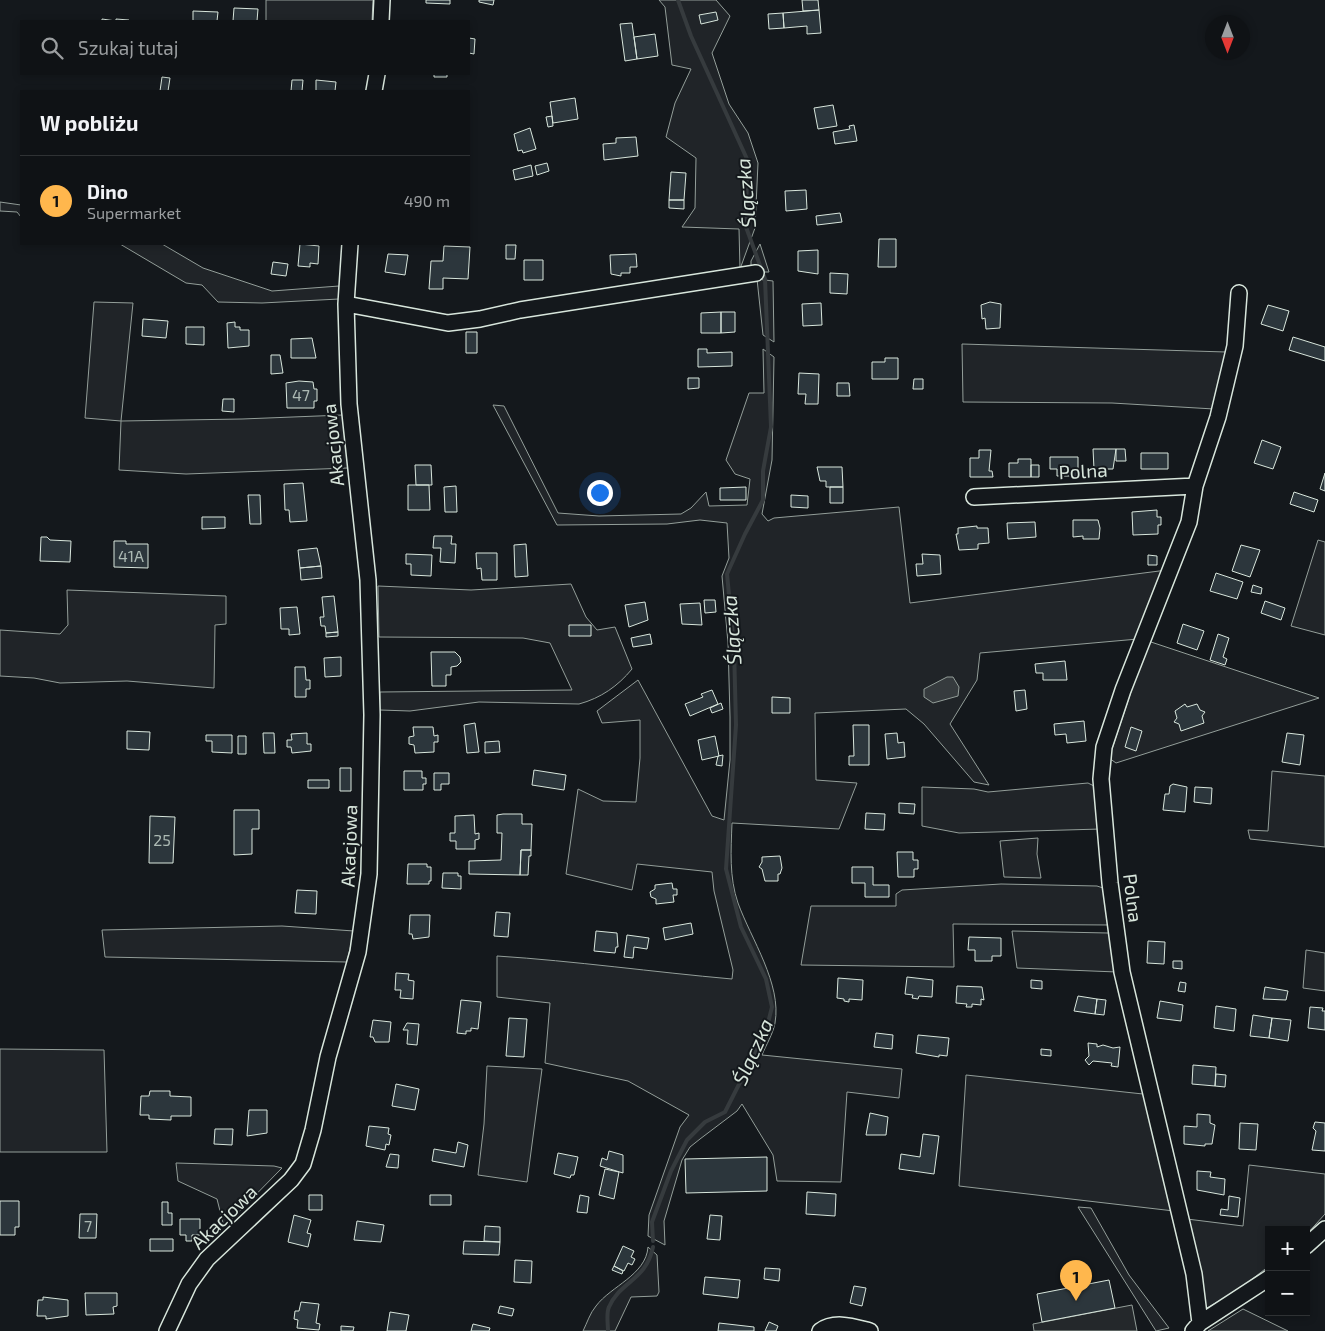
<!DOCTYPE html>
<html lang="pl">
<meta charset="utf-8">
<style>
:root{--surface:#0f1215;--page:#181b1e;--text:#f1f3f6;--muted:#9b9ea0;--line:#2f3234;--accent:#ffb74d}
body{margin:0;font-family:"Exo 2",sans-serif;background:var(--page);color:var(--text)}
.controls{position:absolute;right:15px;bottom:15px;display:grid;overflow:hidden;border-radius:0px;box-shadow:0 2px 8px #0003}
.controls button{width:45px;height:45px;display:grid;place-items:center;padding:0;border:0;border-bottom:1px solid var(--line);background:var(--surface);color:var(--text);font:25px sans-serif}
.compass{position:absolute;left:1205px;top:15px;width:45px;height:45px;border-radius:50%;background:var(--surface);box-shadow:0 2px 8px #0003;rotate:180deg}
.you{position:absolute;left:599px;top:492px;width:18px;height:18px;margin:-12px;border:4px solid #fff;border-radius:50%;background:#1a73e8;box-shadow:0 0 0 8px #1a73e833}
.badge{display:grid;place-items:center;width:32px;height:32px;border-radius:50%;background:var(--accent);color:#111;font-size:16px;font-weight:700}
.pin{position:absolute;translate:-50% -41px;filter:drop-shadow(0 1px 2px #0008)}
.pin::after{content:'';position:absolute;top:26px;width:18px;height:15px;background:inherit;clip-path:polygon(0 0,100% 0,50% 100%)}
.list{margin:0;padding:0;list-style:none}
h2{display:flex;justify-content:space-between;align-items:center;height:65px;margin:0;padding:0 20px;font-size:21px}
h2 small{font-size:16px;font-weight:400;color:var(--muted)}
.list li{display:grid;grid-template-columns:32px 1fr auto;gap:15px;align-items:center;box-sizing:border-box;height:90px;padding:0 20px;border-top:1px solid var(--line)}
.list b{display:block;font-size:19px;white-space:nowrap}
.list p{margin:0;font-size:16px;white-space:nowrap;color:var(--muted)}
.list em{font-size:16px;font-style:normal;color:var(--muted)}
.icon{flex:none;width:28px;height:28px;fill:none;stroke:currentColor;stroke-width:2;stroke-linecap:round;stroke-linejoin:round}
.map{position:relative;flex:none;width:1325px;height:1331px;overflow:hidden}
.search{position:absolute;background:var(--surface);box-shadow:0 2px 8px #0003;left:20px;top:20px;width:450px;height:55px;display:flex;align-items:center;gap:12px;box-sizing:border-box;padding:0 18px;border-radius:0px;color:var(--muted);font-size:19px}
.panel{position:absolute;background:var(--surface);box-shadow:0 2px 8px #0003;left:20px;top:90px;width:450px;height:155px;border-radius:0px}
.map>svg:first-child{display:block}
</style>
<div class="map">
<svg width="1325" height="1331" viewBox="0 0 1325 1331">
<rect width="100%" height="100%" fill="#14181c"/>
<path fill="#202428" stroke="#939e99" d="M266 0H373L372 21H266Z
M659 0H716L730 16 712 53 729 104 748 133 758 163 755 228 740 269 739 229 682 227 695 208 696 158 666 137 675 103 691 69 672 65 665 7Z
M0 202 21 205V217L17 212 0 211Z
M120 244H162L203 268 272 291 339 286V299L262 303 218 302 202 285 186 283Z
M760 244 769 272H751V261Z
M757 279 773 281 774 342 763 335Z
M94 302 133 303 121 421 242 419 343 415 348 468 186 474 119 470 121 421 85 418Z
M962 344 1226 352 1214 409 1112 403 963 402Z
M763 349 774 357 772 460 762 514 768 521 774 518 899 507 910 603 1167 570 1138 639 980 653 977 680 950 724 989 785 974 782 924 724 906 709 815 713 816 780 857 783 839 829 732 823C731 850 729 877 738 903 751 939 782 984 775 1023 773 1034 766 1045 762 1055L902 1069 899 1098 847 1092 841 1182 777 1181 773 1155 742 1104 737 1111 700 1139 690 1147 682 1160 664 1221 665 1245 648 1236 649 1215 680 1127 689 1115 628 1081 545 1063 550 1003 497 997V956C575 961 653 972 732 979L733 970 714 891 712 872 637 864 632 890 566 874 578 789 603 801 636 802 640 758V720L602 723 597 711 638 680 712 816 724 820 730 760V717L728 643 722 576 729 558 727 523 700 520 667 524 557 525 493 405 504 406 558 513 599 516 681 514 691 508 706 492 709 506 747 505 750 479 735 474 726 460 749 393H764Z
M1318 540 1325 542V635L1291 626Z
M571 584 586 617 597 630 615 627 632 669C618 686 601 698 579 704L479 702 410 711 380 710V692L572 690 550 643 523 638 379 637 378 586 471 590Z
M67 590 226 596V624L215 625 214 688 127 681 60 683 34 678 0 676V630L60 634 68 625Z
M1148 641 1319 698 1116 763 1109 758Z
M1272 771 1325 776V847L1250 839 1248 830 1268 831Z
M1088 783 1098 788 1101 829 959 833 922 826V787L974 789 988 792Z
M1038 838 1037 854 1041 878 1004 877 1000 841Z
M1001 884 1097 886 1103 888 1111 925 953 924 954 967 801 965 811 906H896V894L902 890Z
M282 926 354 931 347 962 105 957 102 930Z
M1012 931 1108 933 1113 938 1117 972 1017 968Z
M1306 950 1325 953V991L1303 988Z
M0 1049 104 1050 107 1152H0Z
M487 1066 542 1069 527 1182 478 1175 484 1124Z
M966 1075 1143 1094 1149 1101 1174 1211 959 1186Z
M176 1163 274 1166 282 1168 224 1227 217 1199 178 1181Z
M1249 1165 1325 1174V1214L1306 1235V1230H1269V1266L1238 1290 1205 1309 1187 1219 1243 1226Z
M1078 1207 1091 1208 1129 1275 1169 1328 1156 1331Z
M648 1247 657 1255 659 1292 657 1296 631 1297 615 1331H583C587 1323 590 1313 596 1306 611 1286 646 1275 648 1247Z
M1243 1309 1288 1331H1208Z"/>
<path fill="#24282b" stroke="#939e99" d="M1132 1305 1137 1331H1034L1033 1324Z"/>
<path fill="#363b3e" stroke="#939e99" d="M947 677H953L959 687 958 696 933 703 924 697V689Z"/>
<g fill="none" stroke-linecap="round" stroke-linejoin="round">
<path stroke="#363b3e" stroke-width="4" d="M653 1241 652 1222 671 1171 687 1140 705 1122 725 1112 766 1031 772 1007 766 979 741 927 726 869 736 725 734 647 727 574 745 534 763 500V471L771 427 765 279 746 227 747 159 691 36 678 0
M608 1331C608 1324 606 1313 609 1307 620 1281 646 1281 653 1247"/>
</g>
<path fill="#2c363c" stroke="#d8e6dc" d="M426 0H450V4L426 3Z
M479 0H494L493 5 479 2Z
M802 0H818L819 10 803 11Z
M234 8 258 9 257 21H233Z
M819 10 821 33 807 34V26L784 28 783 13Z
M193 11 218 12 217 21H193Z
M716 12 718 20 701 24 699 15Z
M783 13 784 28 769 29 768 14Z
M102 19 116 21V19L129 20V21H102Z
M632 23 637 59 625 61 620 24Z
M655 34 658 56 637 59 634 37Z
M469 38 475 39 474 54 469 53Z
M434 74H447V77H434Z
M162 77 170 78 168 91H160Z
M292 80H303L302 91H291Z
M316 80 336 82 335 91H316Z
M575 98 578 119 553 123 550 102Z
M833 105 837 126 818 129 814 108Z
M552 116 553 126 548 127 546 117Z
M854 125 857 141 835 144 833 132 850 129 849 126Z
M530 128 536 149 523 153 522 150 518 151 514 134Z
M636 137 638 156 604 160 603 144 616 143V138Z
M547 163 549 171 537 175 535 166Z
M531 165 533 176 515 180 513 170Z
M671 172 686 173 684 200H669Z
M806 190 807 209 786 211 785 191Z
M669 200H684V209L669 208Z
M840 213 842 222 817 225 816 216Z
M879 239H896V267H878Z
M300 244 319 246 318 264 310 263V267L298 266Z
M506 245H516L515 259H506Z
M444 246 470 247 468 279 443 278V289H429L431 261H443Z
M818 250V274L798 271V251Z
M388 254 408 255 405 275 385 272Z
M636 254 637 267H630V273H621V276L611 274 610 255Z
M524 260H543V280H524Z
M273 262 288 264 286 276 271 274Z
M830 273 848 274 847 294 830 293Z
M990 302 1001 304 1000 328 986 329 985 318 982 319 981 305Z
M821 303 822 325 803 326 802 304Z
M1268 305 1289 311 1283 331 1261 324Z
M721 312V333H701V313Z
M721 312H735V332L721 333Z
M143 319 168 321 166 338 142 336Z
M235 322V327H240V330H249V346L228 348 227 323Z
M186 327H204V345L186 344Z
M466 332H477V353H466Z
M1293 337 1325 347V361L1289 350Z
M312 338 316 358H291V339Z
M698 349H707V353L732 352V366L698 367Z
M271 355H280L283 373 271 374Z
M885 358H898V379H872V362H885Z
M799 373 819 374 818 404H805L806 394H798Z
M688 378H699V388L688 389Z
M914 379H923V389H913Z
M299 381 313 382 314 389H317V401H314V408H287L286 383Z
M837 383H849L850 396H837Z
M223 399H234V412L222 411Z
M1262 440 1281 447 1273 469 1254 463Z
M1093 449H1116L1113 469H1094Z
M1116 449H1125L1126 461H1116Z
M979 450H991L989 471H992L993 477H970V458H979Z
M1141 453H1168V469H1141Z
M1050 457H1078V476H1057V469H1050Z
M1018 459H1031V477H1009V463H1018Z
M415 465H431L432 485H416Z
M1031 465H1039V477H1031Z
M817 467H842L843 487H826V481H820Z
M1325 473V491L1320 489Z
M303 483 307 521 290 522 289 510H285L284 484Z
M408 485H429L430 510H408Z
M456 486 457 512H445L444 487Z
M746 487V500H720V488Z
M830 487H843V503H830Z
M1294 492 1318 500 1314 512 1290 504Z
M248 495H260L261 524H250Z
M791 495 808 496V508L791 507Z
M1157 510V517H1161V525H1158V534L1133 535 1132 512Z
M202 517H225V528L202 529Z
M1073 520H1098L1100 528 1099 539H1083V536L1073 537Z
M1035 522 1036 537 1008 539 1007 523Z
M977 526V528H988L989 543 978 544V549L959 550 956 534H958V528Z
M434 536H452L451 544H456L455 563 440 562 441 548H433Z
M41 537H47L50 540 71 541 70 562 40 561Z
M114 541H126V544H148V568L114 567Z
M526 544 528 576 515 577 514 545Z
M1241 545 1260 550 1250 577 1232 571Z
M317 548 321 566 300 568 298 550Z
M476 553H497V580H482L481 568 477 569Z
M406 554 432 555 431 576 411 575V564H406Z
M922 554 940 555 941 574 917 576 916 564H923Z
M1148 555 1157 556V565H1148Z
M321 566 322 578 301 580 300 568Z
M1216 573 1243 582 1237 599 1210 591Z
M1253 585 1262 588 1261 594 1251 592Z
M334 596 338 632 326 633 325 626H321L320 617H324L322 597Z
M704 600H715L716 612 705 613Z
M1265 601 1285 608 1281 620 1261 613Z
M645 602 648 620 629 627 625 605Z
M700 603 702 625 682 624 680 604Z
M297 607 300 634 289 635V629H281L280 608Z
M1183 624 1204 631 1197 650 1177 643Z
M569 625H591V636H569Z
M338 632V636L326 637V633Z
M650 634 652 644 633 647 631 638Z
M1218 634 1229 638 1223 657 1227 659 1225 665 1210 660Z
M431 652H455L460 657 461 662 457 666 451 667V675H446V686H432Z
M341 657V676L325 677 324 658Z
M1065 661 1067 680H1043V673H1036L1035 664Z
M295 667H305L306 680H310V689H306V697H295Z
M712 690 718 704 690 716 685 704 703 697 701 694Z
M1025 690 1027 709 1016 711 1014 691Z
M772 697 790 698V713H772Z
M721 703 723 709 712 713 710 708Z
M1185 704 1187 707 1197 704 1200 710 1205 712 1202 716 1204 723 1181 731 1179 724 1174 722 1177 718 1175 711Z
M1084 721 1086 741 1067 743 1066 734 1055 735 1054 724Z
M475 723 479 752 467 753 464 725Z
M853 725H869V765H849V756H854Z
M413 727H433L434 736 438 735V742H434V752L415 753 414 745 409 744V737L414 736Z
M1131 727 1142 731 1136 751 1125 747Z
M127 731 150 732 149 750 127 749Z
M263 733H274L275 753H264Z
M307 733V744H311V751L292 753 291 747H287V740H292L291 734Z
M897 733 898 743 904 742 905 757 887 759 885 734Z
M1287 733 1304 735 1300 765 1282 762Z
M206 735H232V753L212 752V741H206Z
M238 736H246V754H238Z
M715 736 719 756 702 760 698 740Z
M499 741 500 752 485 753V742Z
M723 755 722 766 716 765 718 756Z
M340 768H351V791H340Z
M534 770 566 775 564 790 532 785Z
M404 771H422V778H426V784H423V790H404Z
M434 773H449V784H441V790H434Z
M308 780H329V788H308Z
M1173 784 1187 787 1185 812 1163 810 1165 794H1169L1170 786Z
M1195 787 1212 788 1211 804 1194 802Z
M899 803 915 804 914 814 899 813Z
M234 810H259V829H252V854L234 855Z
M866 813 885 814 884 830 865 829Z
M503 814H522V824H532L531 850H521L520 875 469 874V861L501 860 502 833H497V815Z
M474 815 475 834 479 833V839L475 840V849H456V841H450V833H455V816Z
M150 816 175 817 173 863H149Z
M521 850H531V856H529L528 875H520Z
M897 852H913V860H918V869H914V877H898Z
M780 856 782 868 780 874H778V881H765L762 869 759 867 762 862V857Z
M408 864H427V867H431V881H429V884H407Z
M852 867H873V885H889V897H865V883H852Z
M443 873H458V876H461V889L442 888Z
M672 883 673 889H677V895H673L674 902 656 904V899L651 897 650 892 655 889V885Z
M297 890 317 891 316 914 295 913Z
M496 912 510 913 508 937 494 936Z
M410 915H430L429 937 413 939 412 934H409Z
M691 923 693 934 665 940 663 928Z
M596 931 617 933 618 947H616L615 953 594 951Z
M627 935 649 938 647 949 634 947 633 958 624 957Z
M969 937 1001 938V956H992V961H975V950H968Z
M1148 941 1165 942 1164 964 1147 963Z
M1173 961H1182V969L1173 968Z
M396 973 409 974 408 980 414 981 413 999 400 998 401 990H395Z
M907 977 933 980 932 997 919 996 918 999 912 998 913 995 905 994Z
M838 978 863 980 862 1000 849 999V1002L844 1001V999L837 998Z
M1031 980 1042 981V989L1031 988Z
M1180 982 1186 983 1185 992 1178 991Z
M957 986 982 987 984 1000 981 999V1005L972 1004V1007H966L967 1004 956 1003Z
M1265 987 1288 991 1286 1000 1263 999Z
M1078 996 1097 999 1095 1014 1074 1011Z
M1097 999 1106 1000 1104 1015 1095 1014Z
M461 1000 481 1002 478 1029 471 1028V1031H466V1034L457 1033Z
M1160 1001 1183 1005 1181 1021 1157 1018Z
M1216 1006 1236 1009 1234 1031 1214 1028Z
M1310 1007 1323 1008 1322 1011H1325V1030L1308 1028Z
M1253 1015 1272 1018 1269 1038 1250 1036Z
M509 1018 527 1019 524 1057 506 1056Z
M1272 1018 1291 1020 1288 1041 1269 1038Z
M373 1020 391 1022 389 1042H375L373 1037H370Z
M407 1023 419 1024 417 1045 407 1044 408 1030H403Z
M876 1033 893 1035 892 1049 874 1047Z
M918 1035 949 1038 947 1056 939 1055V1057L916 1053Z
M1088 1043 1097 1044V1047L1103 1045 1113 1048 1120 1047 1118 1067 1111 1066 1112 1063 1093 1061 1089 1065 1085 1060 1089 1056Z
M1041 1049 1051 1050V1056L1041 1055Z
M1193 1065 1216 1067 1215 1086 1192 1084Z
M1216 1074 1226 1075 1225 1087 1215 1086Z
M396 1084 419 1089 415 1110 392 1106Z
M150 1091H170V1096L191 1097V1116H171V1120L149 1119V1115H140L141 1096H149Z
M249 1110H267V1133L247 1136Z
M870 1113 888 1117 886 1135H866Z
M1197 1114 1210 1115V1123L1215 1125 1212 1144H1205V1146L1184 1144V1126L1197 1127Z
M1315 1122 1325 1123V1151L1312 1150 1316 1131 1313 1128Z
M1240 1123 1258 1124 1256 1150 1239 1149Z
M369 1126 389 1128 388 1134 391 1135 389 1145 386 1144 385 1150 366 1146Z
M215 1129H233L232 1145 214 1144Z
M923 1134 939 1136 934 1174 899 1169 901 1154 920 1157Z
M458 1142 468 1145 464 1167 432 1161 434 1149 456 1153Z
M609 1151 623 1155V1173L600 1166 602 1158 607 1160Z
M558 1153 578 1157 574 1175H571L570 1178 554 1174Z
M390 1154 399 1155 398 1168 386 1167Z
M767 1157V1191L686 1193 685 1159Z
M605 1169 619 1172 614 1199 599 1195Z
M1197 1171 1211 1172 1210 1177 1225 1179 1224 1195 1197 1190Z
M807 1192 836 1194 835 1216 806 1214Z
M309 1195H322V1210H309Z
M430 1195H451V1205H430Z
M580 1195 589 1197 587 1213 577 1212Z
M1229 1196 1240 1198 1238 1217 1220 1215 1221 1209 1228 1210Z
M0 1201H19V1227H15V1235H0Z
M162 1202H168V1213H172V1225H162Z
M80 1214H97L96 1238H79Z
M294 1215 311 1220 307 1233 311 1234 308 1247 288 1242Z
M710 1215 722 1216 720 1240 707 1239Z
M180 1219H200V1235H192V1241H186V1235H180Z
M357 1221 384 1225 381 1242 354 1240Z
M485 1226 500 1227V1242L484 1241Z
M150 1239H173V1251H150Z
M464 1241 500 1242 499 1255 463 1254Z
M623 1246 634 1251 631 1257 635 1259 632 1265 628 1263 624 1271 614 1266Z
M515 1260 532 1261 531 1283 514 1282Z
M614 1266 623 1271 622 1274 612 1270Z
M765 1268 780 1269 779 1281 764 1279Z
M705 1277 740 1280 738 1298 703 1294Z
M1109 1280 1115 1308 1042 1322 1037 1294Z
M854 1286 866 1288 862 1306 850 1303Z
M85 1293H117V1306L113 1307 114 1314 86 1315Z
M43 1297 68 1300V1316L46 1319V1316H37L38 1300H43Z
M301 1302 319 1304 316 1323 320 1324 319 1330 297 1328 298 1320 294 1319 295 1311H299Z
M500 1306 514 1309 512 1316 498 1313Z
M390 1312 409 1315 406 1331H387Z
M769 1322 778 1326 776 1331H765Z
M719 1323 754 1327V1331H718Z
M473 1324 490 1328 489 1331H471Z
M341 1326 354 1327 353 1331H341Z"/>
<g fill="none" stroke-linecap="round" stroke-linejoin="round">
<defs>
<path id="minor" d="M381 21 382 0
M374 91 377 74
M346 304 448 323 480 319 520 310 756 273
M974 497 1195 486
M1306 1246 1325 1229
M1200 1323 1194 1274 1122 972 1110 883 1101 779 1104 747 1123 690 1189 522 1195 486 1218 417 1235 346 1239 293
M167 1331 189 1284 207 1259 291 1180 303 1164 313 1130 328 1057 358 952 369 874 372 715 368 580 349 404 346 304 350 244
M820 1331C835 1320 854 1327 870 1331
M1193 1331 1200 1323 1269 1278"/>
</defs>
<use href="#minor" stroke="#d8e6dc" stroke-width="18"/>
<use href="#minor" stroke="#14181c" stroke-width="15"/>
</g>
<g text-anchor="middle" stroke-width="4" stroke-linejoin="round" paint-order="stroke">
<g font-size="16" fill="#adbab4">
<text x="301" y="401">47</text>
<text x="131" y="562">41A</text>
<text x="162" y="846">25</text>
<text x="88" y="1232">7</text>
</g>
<g font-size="19" fill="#d8e6dc" stroke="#14181c">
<text transform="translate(333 445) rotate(-96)" y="7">Akacjowa</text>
<text transform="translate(1083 471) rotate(-3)" y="7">Polna</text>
<text transform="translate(349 846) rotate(-88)" y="7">Akacjowa</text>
<text transform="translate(1133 898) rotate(83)" y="7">Polna</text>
<text transform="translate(224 1217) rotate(-44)" y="7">Akacjowa</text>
</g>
<g font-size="20" font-style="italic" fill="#d8e6dc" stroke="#14181c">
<text transform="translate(746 193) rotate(-95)" y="7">Ślączka</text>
<text transform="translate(732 630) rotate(-94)" y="7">Ślączka</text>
<text transform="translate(753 1052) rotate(-66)" y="7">Ślączka</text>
</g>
</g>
</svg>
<div class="controls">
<button>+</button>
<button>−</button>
</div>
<svg class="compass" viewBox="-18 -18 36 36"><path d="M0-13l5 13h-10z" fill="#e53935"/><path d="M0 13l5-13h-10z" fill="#9b9ea0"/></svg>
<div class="you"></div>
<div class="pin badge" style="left:1076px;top:1301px">1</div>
<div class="search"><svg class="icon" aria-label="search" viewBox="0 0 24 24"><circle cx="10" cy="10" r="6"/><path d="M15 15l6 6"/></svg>Szukaj tutaj</div>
<section class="panel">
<h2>W pobliżu<small></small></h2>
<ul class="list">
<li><span class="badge">1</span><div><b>Dino</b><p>Supermarket</p></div><em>490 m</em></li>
</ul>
</section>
</div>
